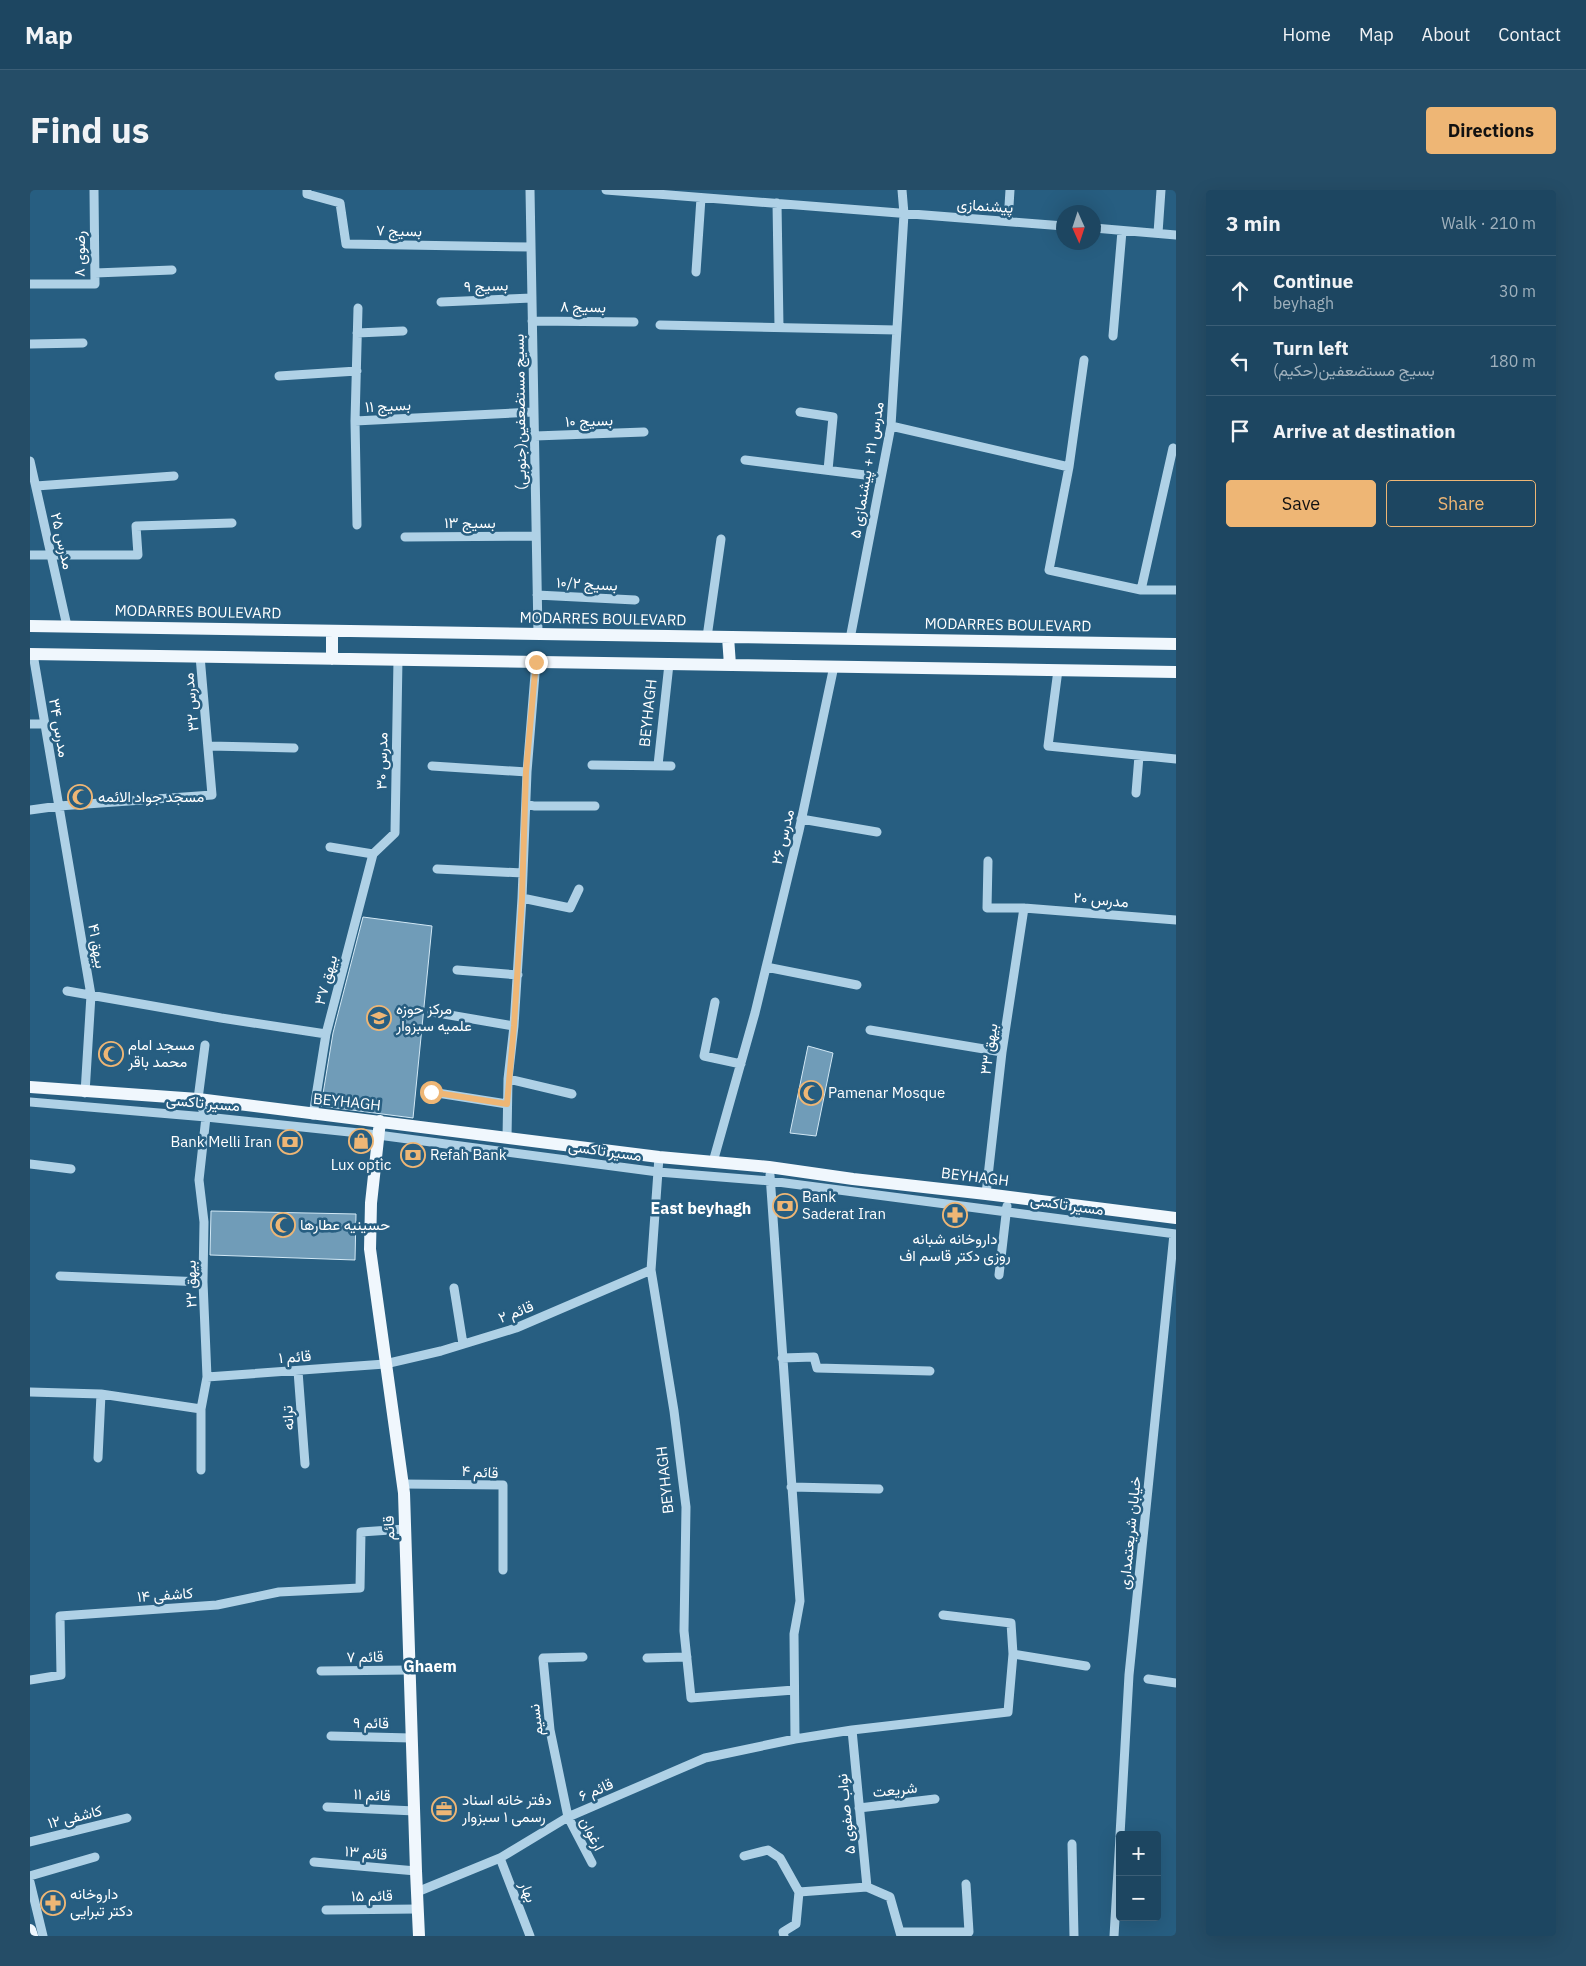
<!DOCTYPE html>
<meta charset="utf-8">
<style>
:root{--surface:#1d4661;--page:#254d67;--text:#f1f3f6;--muted:#a0b1bd;--line:#3b5e76;--accent:#eeb675}
body{margin:0;font-family:"IBM Plex Sans",Vazirmatn,sans-serif;background:var(--page);color:var(--text)}
.controls{position:absolute;right:15px;bottom:15px;display:grid;overflow:hidden;border-radius:5px;box-shadow:0 5px 20px #0002}
.controls button{width:45px;height:45px;display:grid;place-items:center;padding:0;border:0;border-bottom:1px solid var(--line);background:var(--surface);color:var(--text);font:25px sans-serif}
.compass{position:absolute;left:1026px;top:15px;width:45px;height:45px;border-radius:50%;background:var(--surface);box-shadow:0 5px 20px #0002;rotate:177deg}
.stop{position:absolute;width:15px;height:15px;margin:-11px;border:4px solid #eeb675;border-radius:50%;background:#fff}
.stop.end{background:#eeb675;border-color:#fff;box-shadow:0 1px 5px #0008}
.list{margin:0;padding:0;list-style:none}
h2{display:flex;justify-content:space-between;align-items:center;height:65px;margin:0;padding:0 20px;font-size:21px}
h2 small{font-size:16px;font-weight:400;color:var(--muted)}
.list li{display:grid;grid-template-columns:32px 1fr auto;gap:15px;align-items:center;box-sizing:border-box;height:70px;padding:0 20px;border-top:1px solid var(--line)}
.list b{display:block;font-size:19px;white-space:nowrap}
.list p{margin:0;font-size:16px;white-space:nowrap;color:var(--muted)}
.list em{font-size:16px;font-style:normal;color:var(--muted)}
.actions{display:flex;gap:10px;padding:15px 20px}
.actions a{flex:1;padding:11px 0;border:1px solid var(--accent);border-radius:5px;text-align:center;font-size:18px;color:var(--accent)}
.actions .main{background:var(--accent);color:#111}
.icon{flex:none;width:28px;height:28px;fill:none;stroke:currentColor;stroke-width:2;stroke-linecap:round;stroke-linejoin:round}
.map{position:relative;flex:none;width:1146px;height:1746px;overflow:hidden;border-radius:5px}
header{display:flex;align-items:center;gap:30px;box-sizing:border-box;height:70px;padding:0 25px;background:var(--surface);border-bottom:1px solid var(--line)}
header strong{font-size:24px}
nav{display:flex;gap:28px;margin-inline-start:auto;font-size:18px}
.intro{display:flex;align-items:center;justify-content:space-between;box-sizing:border-box;height:120px;padding:0 30px}
h1{margin:0;font-size:35px}
.button{padding:12px 22px;border-radius:5px;background:var(--accent);color:#111;font-size:18px;font-weight:700}
main{display:flex;gap:30px;padding:0 30px}
aside{flex:1;background:var(--surface);border-radius:5px;box-shadow:0 5px 20px #0002}
.map>svg:first-child{display:block}
</style>
<header>
<strong>Map</strong>
<nav><a>Home</a><a>Map</a><a>About</a><a>Contact</a></nav>
</header>
<div class="intro"><h1>Find us</h1><a class="button">Directions</a></div>
<main>
<div class="map">
<svg width="1146" height="1746" viewBox="0 0 1146 1746">
<rect width="100%" height="100%" fill="#275e81"/>
<path fill="#709cb8" stroke="#d2e8f5" d="M333 727 402 736 383 928 291 916 303 843Z
M778 856 803 863 786 946 760 943Z
M181 1021 326 1024 325 1070 180 1065Z"/>
<g fill="none" stroke-linecap="round" stroke-linejoin="round">
<path stroke="#afd1e6" stroke-width="9" d="M277 0V4L310 13 316 54 501 57
M500 0 508 444
M576 0 1034 36
M747 13 749 137
M978 32 980 0
M1064 38 1146 45
M1128 43 1131 0
M666 82 671 8
M65 83 142 80
M0 94H65L64 0
M411 112 502 108
M502 131 604 132
M630 135 867 140
M327 143 373 141
M1083 146 1092 41
M0 154 53 153
M249 186 327 181
M770 222 803 227 798 280
M325 231 504 222
M861 236 1039 277 1019 380 1111 400 1143 258
M505 246 614 242
M715 270 851 287
M0 271 37 436
M1039 277 1054 170
M6 296 144 286
M327 335 325 231 328 118
M375 347 506 346
M0 365H108L106 336 202 333
M1111 400H1146
M507 405 605 410
M677 447 691 349
M820 449 861 236 874 24 872 0
M3 464 61 805 55 903
M1028 480 1018 556 1146 569
M0 534H15
M179 556 264 558
M562 575 641 576
M628 575 639 474
M402 576 497 582
M1106 603 1109 566
M496 614 504 616H565
M0 620 29 616 182 605 170 466
M771 629 847 642
M300 657 343 664
M343 664 365 643 368 469
M958 671 957 718H994L1146 730
M407 679 493 683
M492 708 540 718 549 699
M736 777 827 795
M427 780 488 785
M37 801 191 828 296 844
M685 812 674 866 711 874
M402 822 484 836
M840 840 972 862
M478 889 542 904
M401 902 477 914
M0 912 176 927 348 945 628 982 740 991 1146 1044
M283 925 296 844 343 664
M477 948 478 889 484 836 492 708 497 582 506 472
M629 967 621 1080 644 1221 656 1317 654 1441 661 1508 764 1500
M683 972 725 823 769 641 804 476
M0 974 41 979
M740 985 770 1411 764 1444 765 1549
M956 1004 972 862 994 718
M969 1085 977 1016
M30 1086 173 1092
M424 1098 433 1154
M752 1168 784 1167 787 1178 900 1181
M268 1181 275 1274
M177 1187 355 1174 411 1161 486 1138 621 1080
M0 1202 71 1204
M68 1268 71 1204 171 1219
M171 1280V1219L177 1187 173 1092 174 1032 169 990 176 927 168 909 175 855
M372 1294 473 1295V1380
M761 1297 849 1299
M983 1464 1056 1476
M553 1467 513 1468 520 1540 538 1627 562 1673
M617 1468 657 1467
M291 1481 379 1480
M1118 1489 1146 1493
M0 1490 31 1485 30 1426 187 1415 249 1402 330 1398 331 1342 375 1339
M822 1540 978 1522 983 1464 981 1433 913 1425
M301 1546 381 1548
M297 1617 385 1621
M829 1618 905 1609
M1090 1645 1099 1485 1144 1044
M0 1652 97 1628
M1042 1654 1044 1746
M714 1666 738 1660 750 1668 769 1702
M470 1668 500 1746
M284 1672 386 1681
M0 1686 65 1667
M0 1692 13 1746
M387 1702 470 1668 538 1627 675 1568 765 1549 822 1540 837 1697 860 1707 871 1746
M296 1720 387 1719
M870 1742H939L936 1694
M754 1746 753 1742 766 1734 769 1702 837 1697
M1084 1746 1090 1647"/>
<path stroke="#f0f7fd" stroke-width="12" d="M0 436 1146 454
M302 441V469
M698 447 700 475
M0 464 1146 482
M0 897 168 909 629 967 739 977 823 989 956 1004 1146 1028
M350 931 341 1013 340 1059 374 1303 386 1681 389 1746
M0 1740 2 1746"/>
</g>
<g fill="none" stroke-linecap="round" stroke-linejoin="round">
<path stroke="#eeb675" stroke-width="6" d="M401 902 477 914 484 836 492 708 496 582 506 472"/>
</g>
<defs>
<symbol id="mosque-ring" viewBox="-11 -11 22 22"><circle r="9.5" fill="#275e81" stroke="#eeb675" stroke-width="1.5"/><path d="M3.5-4.9A6 6 0 1 0 3.5 4.9A5 5 0 1 1 3.5-4.9Z" fill="#eeb675"/></symbol>
<symbol id="university-ring" viewBox="-11 -11 22 22"><circle r="9.5" fill="#275e81" stroke="#eeb675" stroke-width="1.5"/><path d="M0-5L7-2L0 1L-7-2ZM-4 1L0 2.5L4 1V4Q0 6-4 4Z" fill="#eeb675"/></symbol>
<symbol id="shop-ring" viewBox="-11 -11 22 22"><circle r="9.5" fill="#275e81" stroke="#eeb675" stroke-width="1.5"/><path d="M-5-2.5h2.3a2.7 3.5 0 0 1 5.4 0H5L5.5 6h-11ZM-1.5-2.5h3a1.5 2.3 0 0 0-3 0Z" fill="#eeb675"/></symbol>
<symbol id="bank-ring" viewBox="-11 -11 22 22"><circle r="9.5" fill="#275e81" stroke="#eeb675" stroke-width="1.5"/><path d="M-6-4H6V4H-6ZM0-2.3a2.3 2.3 0 1 0 0 4.6a2.3 2.3 0 1 0 0-4.6Z" fill="#eeb675"/></symbol>
<symbol id="pharmacy-ring" viewBox="-11 -11 22 22"><circle r="9.5" fill="#275e81" stroke="#eeb675" stroke-width="1.5"/><path d="M-2-6h4v4h4v4h-4v4h-4v-4h-4v-4h4Z" fill="#eeb675"/></symbol>
<symbol id="office-ring" viewBox="-11 -11 22 22"><circle r="9.5" fill="#275e81" stroke="#eeb675" stroke-width="1.5"/><path d="M-6-3h4V-5.5h4V-3h4V5H-6ZM-1-4.5V-3h2v-1.5ZM-6 0V1H6V0Z" fill="#eeb675"/></symbol>
</defs>
<g fill-rule="evenodd">
<use href="#mosque-ring" x="36" y="593" width="28" height="28"/>
<use href="#university-ring" x="335" y="814" width="28" height="28"/>
<use href="#mosque-ring" x="67" y="850" width="28" height="28"/>
<use href="#mosque-ring" x="767" y="889" width="28" height="28"/>
<use href="#shop-ring" x="317" y="937" width="28" height="28"/>
<use href="#bank-ring" x="246" y="938" width="28" height="28"/>
<use href="#bank-ring" x="369" y="951" width="28" height="28"/>
<use href="#bank-ring" x="741" y="1002" width="28" height="28"/>
<use href="#pharmacy-ring" x="911" y="1011" width="28" height="28"/>
<use href="#mosque-ring" x="239" y="1021" width="28" height="28"/>
<use href="#office-ring" x="400" y="1605" width="28" height="28"/>
<use href="#pharmacy-ring" x="9" y="1699" width="28" height="28"/>
</g>
<g text-anchor="middle" stroke-width="5" stroke-linejoin="round" paint-order="stroke">
<g font-size="15" fill="#fff" stroke="#275e81">
<text transform="translate(955 16) rotate(4)" y="5">پیشنمازی</text>
<text transform="translate(369 41) rotate(1)" y="5">بسیج ۷</text>
<text transform="translate(50 64) rotate(-90)" y="5">رضوی ۸</text>
<text transform="translate(456 96) rotate(-2)" y="5">بسیج ۹</text>
<text transform="translate(553 117) rotate(1)" y="5">بسیج ۸</text>
<text transform="translate(358 216) rotate(-3)" y="5">بسیج ۱۱</text>
<text transform="translate(490 222) rotate(-91)" y="5">بسیج مستضعفین(جنوبی)</text>
<text transform="translate(559 231) rotate(-2)" y="5">بسیج ۱۰</text>
<text transform="translate(837 280) rotate(-80)" y="5">مدرس ۲۱ + پیشنمازی ۵</text>
<text x="440" y="338">بسیج ۱۳</text>
<text transform="translate(32 351) rotate(77)" y="5">مدرس ۲۵</text>
<text transform="translate(557 394) rotate(3)" y="5">بسیج ۱۰/۲</text>
<text transform="translate(168 422) rotate(1)" y="5">MODARRES BOULEVARD</text>
<text transform="translate(573 429) rotate(1)" y="5">MODARRES BOULEVARD</text>
<text transform="translate(978 435) rotate(1)" y="5">MODARRES BOULEVARD</text>
<text transform="translate(161 512) rotate(-95)" y="5">مدرس ۳۲</text>
<text transform="translate(618 523) rotate(-84)" y="5">BEYHAGH</text>
<text transform="translate(29 538) rotate(80)" y="5">مدرس ۳۴</text>
<text transform="translate(352 571) rotate(-89)" y="5">مدرس ۳۰</text>
<text transform="translate(753 647) rotate(-77)" y="5">مدرس ۲۶</text>
<text transform="translate(1071 710) rotate(5)" y="5">مدرس ۲۰</text>
<text transform="translate(67 756) rotate(80)" y="5">بیهق ۴۱</text>
<text transform="translate(296 790) rotate(-75)" y="5">بیهق ۳۷</text>
<text transform="translate(959 859) rotate(-82)" y="5">بیهق ۳۳</text>
<text transform="translate(317 912) rotate(6)" y="5">BEYHAGH</text>
<text transform="translate(173 913) rotate(5)" y="5">مسیر تاکسی</text>
<text transform="translate(575 961) rotate(8)" y="5">مسیر تاکسی</text>
<text transform="translate(945 987) rotate(7)" y="5">BEYHAGH</text>
<text transform="translate(1037 1015) rotate(8)" y="5">مسیر تاکسی</text>
<text transform="translate(161 1094) rotate(-91)" y="5">بیهق ۲۲</text>
<text transform="translate(486 1122) rotate(-21)" y="5">قائم ۲</text>
<text transform="translate(265 1167) rotate(-4)" y="5">قائم ۱</text>
<text transform="translate(258 1228) rotate(-94)" y="5">ترانه</text>
<text transform="translate(450 1282) rotate(4)" y="5">قائم ۴</text>
<text transform="translate(635 1290) rotate(-96)" y="5">BEYHAGH</text>
<text transform="translate(359 1338) rotate(-92)" y="5">قائم</text>
<text transform="translate(1100 1343) rotate(-84)" y="5">خیابان شریعتمداری</text>
<text transform="translate(135 1405) rotate(-4)" y="5">کاشفی ۱۴</text>
<text transform="translate(335 1467) rotate(-1)" y="5">قائم ۷</text>
<text transform="translate(506 1530) rotate(-97)" y="5">نسیم</text>
<text transform="translate(341 1533) rotate(1)" y="5">قائم ۹</text>
<text transform="translate(566 1600) rotate(-23)" y="5">قائم ۶</text>
<text transform="translate(865 1600) rotate(-6)" y="5">شریعت</text>
<text transform="translate(342 1605) rotate(3)" y="5">قائم ۱۱</text>
<text transform="translate(816 1624) rotate(-96)" y="5">نواب صفوی ۵</text>
<text transform="translate(45 1627) rotate(-14)" y="5">کاشفی ۱۲</text>
<text transform="translate(562 1644) rotate(63)" y="5">ارغوان</text>
<text transform="translate(336 1663) rotate(5)" y="5">قائم ۱۳</text>
<text transform="translate(498 1702) rotate(69)" y="5">بهار</text>
<text transform="translate(342 1706) rotate(-1)" y="5">قائم ۱۵</text>
</g>
<g font-size="15" fill="#fff" stroke="#275e81" text-anchor="start">
<text x="68" y="612">مسجد جواد الائمه</text>
<text x="366" y="824">مرکز حوزه<tspan x="366" dy="17">علمیه سبزوار</tspan></text>
<text x="98" y="860">مسجد امام<tspan x="98" dy="17">محمد باقر</tspan></text>
<text x="798" y="908">Pamenar Mosque</text>
<text x="242" y="957" text-anchor="end">Bank Melli Iran</text>
<text x="400" y="970">Refah Bank</text>
<text x="331" y="980" text-anchor="middle">Lux optic</text>
<text x="772" y="1012">Bank<tspan x="772" dy="17">Saderat Iran</tspan></text>
<text x="270" y="1040">حسینیه عطارها</text>
<text x="925" y="1054" text-anchor="middle">داروخانه شبانه<tspan x="925" dy="17">روزی دکتر قاسم اف</tspan></text>
<text x="432" y="1615">دفتر خانه اسناد<tspan x="432" dy="17">رسمی ۱ سبزوار</tspan></text>
<text x="40" y="1709">داروخانه<tspan x="40" dy="17">دکتر تبرایی</tspan></text>
</g>
<g font-size="16" font-weight="bold" fill="#fff" stroke="#275e81">
<text x="671" y="1024">East beyhagh</text>
<text x="400" y="1482">Ghaem</text>
</g>
</g>
</svg>
<div class="controls">
<button>+</button>
<button>−</button>
</div>
<svg class="compass" viewBox="-18 -18 36 36"><path d="M0-13l5 13h-10z" fill="#e53935"/><path d="M0 13l5-13h-10z" fill="#a0b1bd"/></svg>
<div class="stop" style="left:401px;top:902px"></div>
<div class="stop end" style="left:506px;top:472px"></div>
</div>
<aside>
<h2>3 min<small>Walk · 210 m</small></h2>
<ul class="list">
<li><svg class="icon" aria-label="ahead" viewBox="0 0 24 24"><path d="M12 20V5M6 11l6-6 6 6"/></svg><div><b>Continue</b><p>beyhagh</p></div><em>30 m</em></li>
<li><svg class="icon" aria-label="left" viewBox="0 0 24 24"><path d="M17 20v-9H6M10 6l-5 5 5 5"/></svg><div><b>Turn left</b><p>بسیج مستضعفین(حکیم)</p></div><em>180 m</em></li>
<li><svg class="icon" aria-label="arrive" viewBox="0 0 24 24"><path d="M6 21V4h12l-3 4 3 4H6"/></svg><div><b>Arrive at destination</b></div></li>
</ul>
<div class="actions"><a class="main">Save</a><a>Share</a></div>
</aside>
</main>
